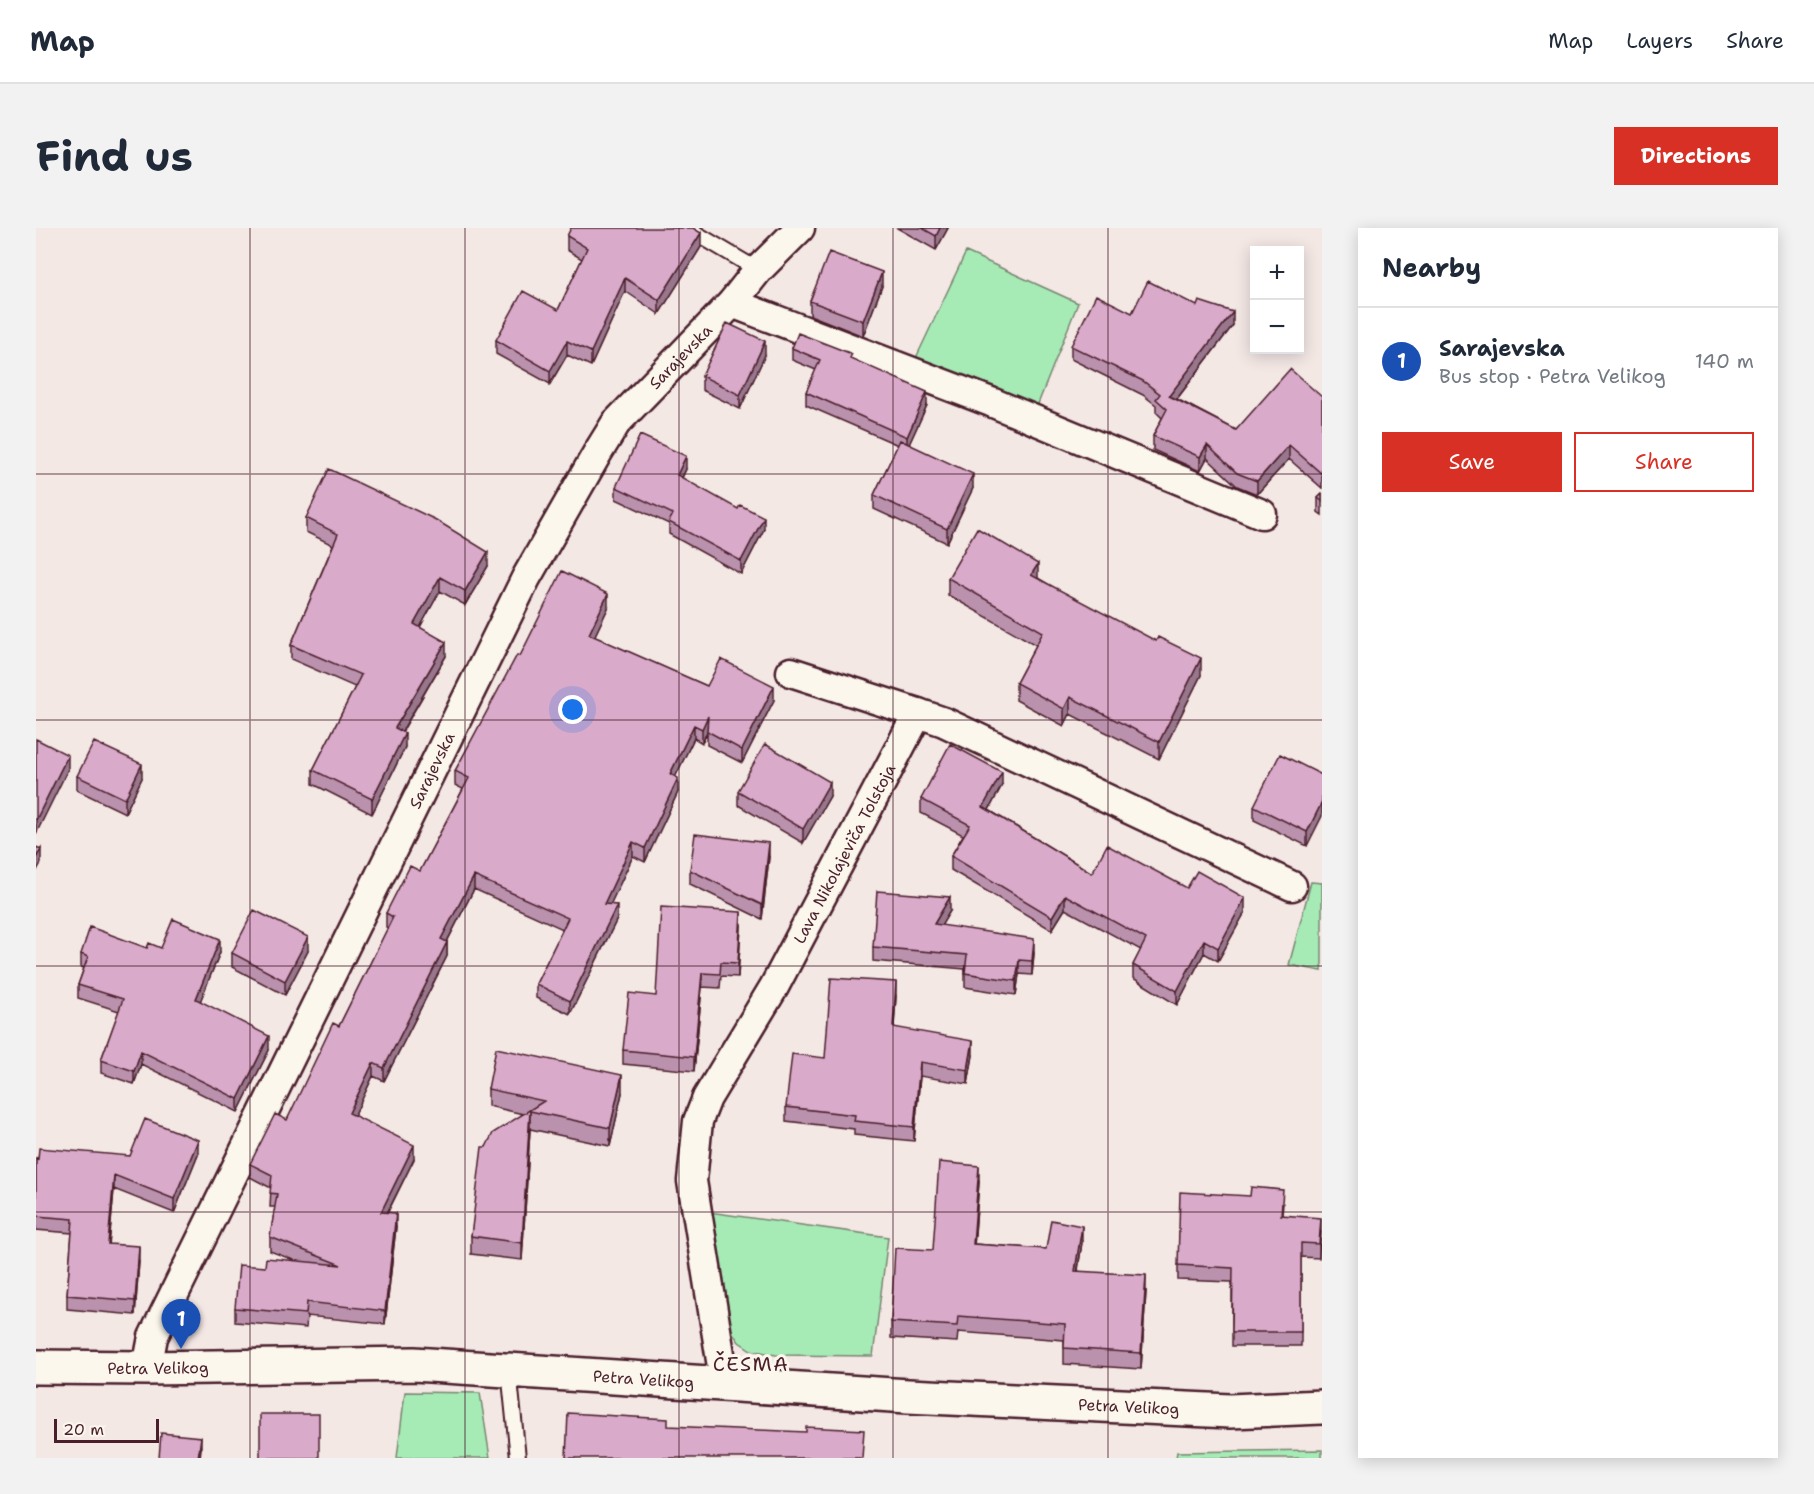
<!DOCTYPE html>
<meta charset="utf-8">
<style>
:root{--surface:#fff;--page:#f2f2f3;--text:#1f2937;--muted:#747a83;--line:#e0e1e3;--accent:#d93025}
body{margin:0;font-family:"Shantell Sans",sans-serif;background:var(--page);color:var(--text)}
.controls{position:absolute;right:18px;top:18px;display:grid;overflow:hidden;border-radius:0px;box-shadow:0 3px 15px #0003}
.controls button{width:54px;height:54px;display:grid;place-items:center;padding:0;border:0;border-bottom:2px solid var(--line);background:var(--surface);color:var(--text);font:30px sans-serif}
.scale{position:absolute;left:18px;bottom:15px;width:105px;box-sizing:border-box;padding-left:6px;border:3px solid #4a1f2b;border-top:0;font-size:16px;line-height:21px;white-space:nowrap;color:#4a1f2b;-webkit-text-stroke:4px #fbf7ec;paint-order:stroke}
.you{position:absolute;left:537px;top:482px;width:21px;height:21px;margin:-15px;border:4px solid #fff;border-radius:50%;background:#1a73e8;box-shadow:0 0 0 9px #1a73e833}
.badge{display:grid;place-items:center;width:39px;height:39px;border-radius:50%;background:var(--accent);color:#fff;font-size:20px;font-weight:700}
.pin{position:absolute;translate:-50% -50px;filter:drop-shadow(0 2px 3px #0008)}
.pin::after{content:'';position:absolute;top:32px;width:21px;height:18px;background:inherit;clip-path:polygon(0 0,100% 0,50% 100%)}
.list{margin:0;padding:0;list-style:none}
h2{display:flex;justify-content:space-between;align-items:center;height:78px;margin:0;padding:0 24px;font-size:26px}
h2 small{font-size:20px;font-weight:400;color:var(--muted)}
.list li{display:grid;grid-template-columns:39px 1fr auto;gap:18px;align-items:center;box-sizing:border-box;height:108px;padding:0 24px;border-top:2px solid var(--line)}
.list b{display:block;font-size:22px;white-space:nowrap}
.list p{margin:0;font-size:20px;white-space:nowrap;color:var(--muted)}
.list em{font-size:20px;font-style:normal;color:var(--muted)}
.actions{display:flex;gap:12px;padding:18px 24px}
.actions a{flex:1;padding:14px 0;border:2px solid var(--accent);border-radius:0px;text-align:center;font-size:21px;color:var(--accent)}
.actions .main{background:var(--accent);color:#fff}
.map{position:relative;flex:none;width:1286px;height:1230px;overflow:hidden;border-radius:0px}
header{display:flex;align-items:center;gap:36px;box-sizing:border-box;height:84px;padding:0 30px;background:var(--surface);border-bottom:2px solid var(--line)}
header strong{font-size:28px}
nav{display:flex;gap:33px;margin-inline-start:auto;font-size:21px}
.intro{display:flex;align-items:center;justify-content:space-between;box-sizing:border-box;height:144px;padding:0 36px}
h1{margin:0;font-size:42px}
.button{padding:15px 27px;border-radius:0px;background:var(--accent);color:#fff;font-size:21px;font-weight:700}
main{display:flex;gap:36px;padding:0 36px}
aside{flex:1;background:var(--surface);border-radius:0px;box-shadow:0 3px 15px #0003}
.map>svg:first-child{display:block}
</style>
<header>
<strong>Map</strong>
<nav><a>Map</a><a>Layers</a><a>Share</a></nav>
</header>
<div class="intro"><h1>Find us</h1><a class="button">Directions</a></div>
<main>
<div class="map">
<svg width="1286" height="1230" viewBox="0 0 1286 1230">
<rect width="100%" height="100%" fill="#f4e8e5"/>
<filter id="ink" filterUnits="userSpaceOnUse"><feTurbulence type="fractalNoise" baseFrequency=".0167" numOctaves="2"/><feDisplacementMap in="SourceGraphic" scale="12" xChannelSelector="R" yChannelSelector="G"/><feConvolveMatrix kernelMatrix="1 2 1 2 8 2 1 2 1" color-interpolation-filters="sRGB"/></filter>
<g filter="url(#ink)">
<path fill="#a6ebb6" stroke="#788570" stroke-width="1.5" d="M930 24 1042 75 1000 181 879 132Z
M1275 654 1286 655V743L1253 737Z
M673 984 852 1009 837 1128 740 1127 715 1122 703 1114 692 1098Z
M369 1164 444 1165 454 1230H361Z
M1286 1222V1230H1140L1141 1224Z"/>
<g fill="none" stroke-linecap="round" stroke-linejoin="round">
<defs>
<path id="service" d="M651 0 722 42
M473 1142 482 1230"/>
<g id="minor">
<path d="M696 75 955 174 1226 286"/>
<path d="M755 444 882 485"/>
<path id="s1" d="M111 1140 117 1109 490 350 562 224 580 195 696 75 722 42 764 0"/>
<path id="s2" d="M689 1157 656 953 662 893 671 870 738 759 882 485 908 494 1256 658"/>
</g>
<g id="tertiary">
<path id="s3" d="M0 1139 111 1140 378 1136 872 1168 1194 1183 1286 1179"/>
</g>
</defs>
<use href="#service" stroke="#4a1f2b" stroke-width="18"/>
<use href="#minor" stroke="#4a1f2b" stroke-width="33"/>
<use href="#tertiary" stroke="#4a1f2b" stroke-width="38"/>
<use href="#service" stroke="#fbf7ec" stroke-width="14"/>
<use href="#minor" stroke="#fbf7ec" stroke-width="28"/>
<use href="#tertiary" stroke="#fbf7ec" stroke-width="33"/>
</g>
<path fill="#bb92ae" stroke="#4a1f2b" stroke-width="1.5" d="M861 0H912L900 22Z
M531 8 665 19 623 86 589 63 555 138 531 127 514 156 460 126V112L522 82 546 31 531 22Z
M846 58 827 108 774 87V73Z
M1096 85 1197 97 1141 171 1200 202 1286 169V260L1253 231 1221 266 1201 258 1171 230 1164 243 1117 222V208L1126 190 1120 184V177L1107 167 1035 131V118Z
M756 120 816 131 891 177 873 216 937 260 911 315 838 281V267L862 217 770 177V164L780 142 756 132Z
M729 127 704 181 666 162V148Z
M650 241 646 250 728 301 705 346 633 306V296L580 271V259Z
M1286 266V287L1282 284V270Z
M270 290 452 338 429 377 404 363 384 399 410 428 366 504 369 519 336 586 277 556V542L319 459 255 431V417L297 317 270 304Z
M912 350H1002L1165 447 1123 531 1034 486 1028 498 980 472V455L1000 417 912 367Z
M572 380 558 409 671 458 738 472 706 535 671 517V505L666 515 658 510 639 549 642 564 609 634 597 628 574 676 581 691 534 786 500 770V756L527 701 438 661 411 714V728L348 853 337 848 318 888 378 931 352 984 360 999 349 1096 271 1088 270 1100 199 1094V1080L229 1039 260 1033 234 1023V1009L239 979H234L235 960 214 949V936L251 892 303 798 352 700 350 699V685L384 643 427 561 419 557V543L484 428Z
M1286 547 1271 618 1218 592V578Z
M41 548 106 550 89 585 41 562Z
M966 557 953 582 1056 645 1151 660 1209 684 1182 733 1168 725 1141 777 1097 750V737L1105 722 1029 681 1016 702 915 642V628L927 607 885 585V571Z
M702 563 794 568 767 615 702 577Z
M733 629 726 691 654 656V642Z
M914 683 905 697 998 725 996 747 983 746 980 767 929 759V741L837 733V719Z
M705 698 702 749 685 748 684 760 666 759 658 843 587 836V822L620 768Z
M111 720 184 724 164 773 233 822 202 884 105 836 98 856 65 845V832L83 783 42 770V757L48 740 45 739V726Z
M272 723 249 767 196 739V725Z
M860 768 858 799 937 827 932 856 884 848 878 913 818 907V901L750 893V879L789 830Z
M452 861 586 865 574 918 494 901 486 1032 435 1026V1008L450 919 487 886 452 878Z
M162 926 138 985 78 961 73 1016 103 1033 99 1087 31 1081V1067L36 1005 0 1002V930Z
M943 954 938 1016 1010 1021 1046 1014 1042 1043 1110 1063 1105 1141 1028 1136V1112L922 1104 921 1114 855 1110V1094L897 1022Z
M1247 976 1246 987 1285 1004 1283 1030 1265 1029V1118H1196V1054L1142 1052V1037Z"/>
<path fill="#98778d" stroke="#4a1f2b" stroke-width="1.5" d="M904 0H912L900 22V8Z
M665 5V19L623 86V72Z
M846 44V58L827 108V93Z
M589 50V63L555 138V124Z
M1197 84V97L1133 181V168Z
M531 113V127L514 156V143Z
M729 113V127L704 181V167Z
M891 164V177L871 221V209Z
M1171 217V230L1164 243V229Z
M1253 217V231L1221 266V253Z
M650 228V241L641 260V247Z
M937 246V260L911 315V301Z
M728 289V301L705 346V333Z
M452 324V338L429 377V363Z
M1002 336V353L995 347Z
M404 349V363L378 410V396Z
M572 366V380L553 420V406Z
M410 414V428L359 515V500Z
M1165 430V447L1123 531V514Z
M738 458V472L706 535V522Z
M1034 469V486L1028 498V481Z
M672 488V501L666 515V501Z
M658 497V510L634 560V546Z
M369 505V519L336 586V571Z
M32 527V541L0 606V592Z
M106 536V550L89 585V571Z
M966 544V557L947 593V579Z
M642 550V564L609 634V620Z
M794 554V568L767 615V601Z
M1286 574V588L1271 618V604Z
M597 614V628L568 690V676Z
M733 615V629L726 691V677Z
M5 621V635L0 644V630Z
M438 648V661L405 725V711Z
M1029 667V681L1016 702V689Z
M914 669V683L898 710V696Z
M1209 670V684L1182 733V720Z
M581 677V691L534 786V773Z
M705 684V698L702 749V735Z
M272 709V723L249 767V753Z
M184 711V724L160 784V771Z
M998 711V725L996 747V733Z
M1168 712V725L1141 777V763Z
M411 714V728L348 853V840Z
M983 732V746L980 767V753Z
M666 745V759L658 843V829Z
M860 754V768L857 813V799Z
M233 808V822L202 884V871Z
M937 813V827L932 856V842Z
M105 823V836L98 856V843Z
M884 834V848L878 913V899Z
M337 835V848L313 899V885Z
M586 847V865L574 918V900Z
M494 883V901L486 1032V1015Z
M162 912V926L138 985V971Z
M378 917V931L345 997V984Z
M943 938V954L937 1032V1016Z
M78 947V961L72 1030V1016Z
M360 985V999L349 1096V1083Z
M1285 990V1004L1283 1030V1016Z
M1046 998V1014L1039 1059V1043Z
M103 1018V1033L99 1087V1073Z
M1110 1047V1063L1105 1141V1125Z
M165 1209V1221L164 1230H162Z"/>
<path fill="#d9aaca" stroke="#4a1f2b" stroke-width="1.5" d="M535 0H657L665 5 623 72 589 50 555 124 531 113 514 143 460 112 487 63 522 82 551 20 531 8Z
M886 0H904L900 8Z
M793 24 846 44 827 93 774 73Z
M1112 53 1161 78 1163 73 1197 84 1133 168 1200 202 1254 141 1286 169V246L1253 217 1221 253 1201 245 1171 217 1164 229 1117 208 1131 181 1120 171 1124 166 1107 153 1035 118 1060 67 1096 85Z
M691 95 729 113 704 167 666 148Z
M762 105 816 126 814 130 891 164 871 209 770 164 784 132 756 120Z
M604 207 650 228 641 247 702 281 704 277 728 289 705 333 633 294 637 286 580 259Z
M864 212 937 246 911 301 838 267Z
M293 241 400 292 452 324 429 363 404 349 378 396 410 414 359 500 369 505 336 571 277 542 325 447 255 417 302 306 270 290Z
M1286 266V273L1282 270Z
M941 300 1002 336 995 347 1120 413 1122 409 1165 430 1123 514 1034 469 1028 481 980 455 1007 404 912 350Z
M526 343 572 366 553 406 671 458 685 431 738 458 706 522 671 503 672 488 666 501 658 497 634 546 642 550 609 620 597 614 568 676 581 677 534 773 500 756 532 690 438 648 405 711 411 714 348 840 337 835 313 885 378 917 345 984 360 985 349 1083 271 1074 270 1086 199 1080 203 1037 229 1039 230 1030 305 1037 234 1009 241 966 234 965 236 947 214 936 239 886 251 892 297 795 303 798 357 689 350 685 374 638 384 643 433 550 419 543 481 427 484 428Z
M0 511 32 527 0 592Z
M58 514 106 536 89 571 41 548Z
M729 516 794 554 767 601 702 563Z
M914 516 966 544 947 579 1056 645 1071 617 1151 660 1161 643 1209 670 1182 720 1168 712 1141 763 1097 737 1110 711 1029 667 1016 689 915 628 934 597 885 571Z
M1244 526 1286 547V574L1271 604 1218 578Z
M659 606 733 615 726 677 654 642Z
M0 619 5 621 0 630Z
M841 663 914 669 898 696 998 711 996 733 983 732 980 753 929 745 931 727 837 719Z
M625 679 705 684 702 735 685 734 684 746 666 745 658 829 587 822 593 765 620 768Z
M218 682 272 709 249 753 196 725Z
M137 691 184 711 160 771 233 808 202 871 105 823 98 843 65 832 87 771 42 757 52 729 45 726 54 699 111 720 113 715 125 720Z
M795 750 860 754 857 799 937 813 932 842 884 834 878 899 818 893 819 887 750 879 756 826 789 830Z
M460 820 586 847 574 900 494 883 486 1015 435 1008 446 919H450L457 905 508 873 452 861Z
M109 891 162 912 138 971 78 947 72 1016 103 1018 99 1073 31 1067 37 991 0 988V930L2 931 3 920 94 928Z
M903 934 943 938 937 1016 1010 1021 1015 992 1046 998 1039 1043 1110 1047 1105 1125 1028 1120 1029 1096 922 1088 921 1098 855 1094 859 1020 897 1022Z
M1215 959 1247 962 1245 987 1285 990 1283 1016 1265 1015V1104H1196L1197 1040 1142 1037 1144 964 1214 968Z
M532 1185 632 1191V1198L770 1204V1199L828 1202 826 1230H530Z
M224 1186H283V1230H224Z
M125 1205 165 1209 162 1230H123Z"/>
</g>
<path fill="none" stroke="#4a1f2b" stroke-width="1.5" stroke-opacity="0.55" d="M214 0V1230M429 0V1230M643 0V1230M857 0V1230M1072 0V1230M0 246H1286M0 492H1286M0 738H1286M0 984H1286"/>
<g text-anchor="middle" stroke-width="6" stroke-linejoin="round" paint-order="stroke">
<g font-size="16" fill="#4a1f2b" stroke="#fbf7ec">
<text dy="6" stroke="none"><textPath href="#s1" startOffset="1149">Sarajevska</textPath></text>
<text dy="6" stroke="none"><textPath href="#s1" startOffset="663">Sarajevska</textPath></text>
<text dy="6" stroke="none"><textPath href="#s2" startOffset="572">Lava Nikolajeviča Tolstoja</textPath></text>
<text dy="6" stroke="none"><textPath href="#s3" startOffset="122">Petra Velikog</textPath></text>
<text dy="6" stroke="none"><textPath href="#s3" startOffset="608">Petra Velikog</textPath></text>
<text dy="6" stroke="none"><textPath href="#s3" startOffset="1094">Petra Velikog</textPath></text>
</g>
<g font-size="20" letter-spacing="1.5" fill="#4a1f2b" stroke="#fbf7ec">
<text x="715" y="1143">ČESMA</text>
</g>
</g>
</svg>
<div class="controls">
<button>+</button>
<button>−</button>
</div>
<div class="scale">20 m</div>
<div class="you"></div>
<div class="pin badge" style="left:145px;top:1121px;background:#1a4fb4">1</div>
</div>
<aside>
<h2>Nearby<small></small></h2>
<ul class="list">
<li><span class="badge" style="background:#1a4fb4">1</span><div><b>Sarajevska</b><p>Bus stop · Petra Velikog</p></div><em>140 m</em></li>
</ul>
<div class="actions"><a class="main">Save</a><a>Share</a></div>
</aside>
</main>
